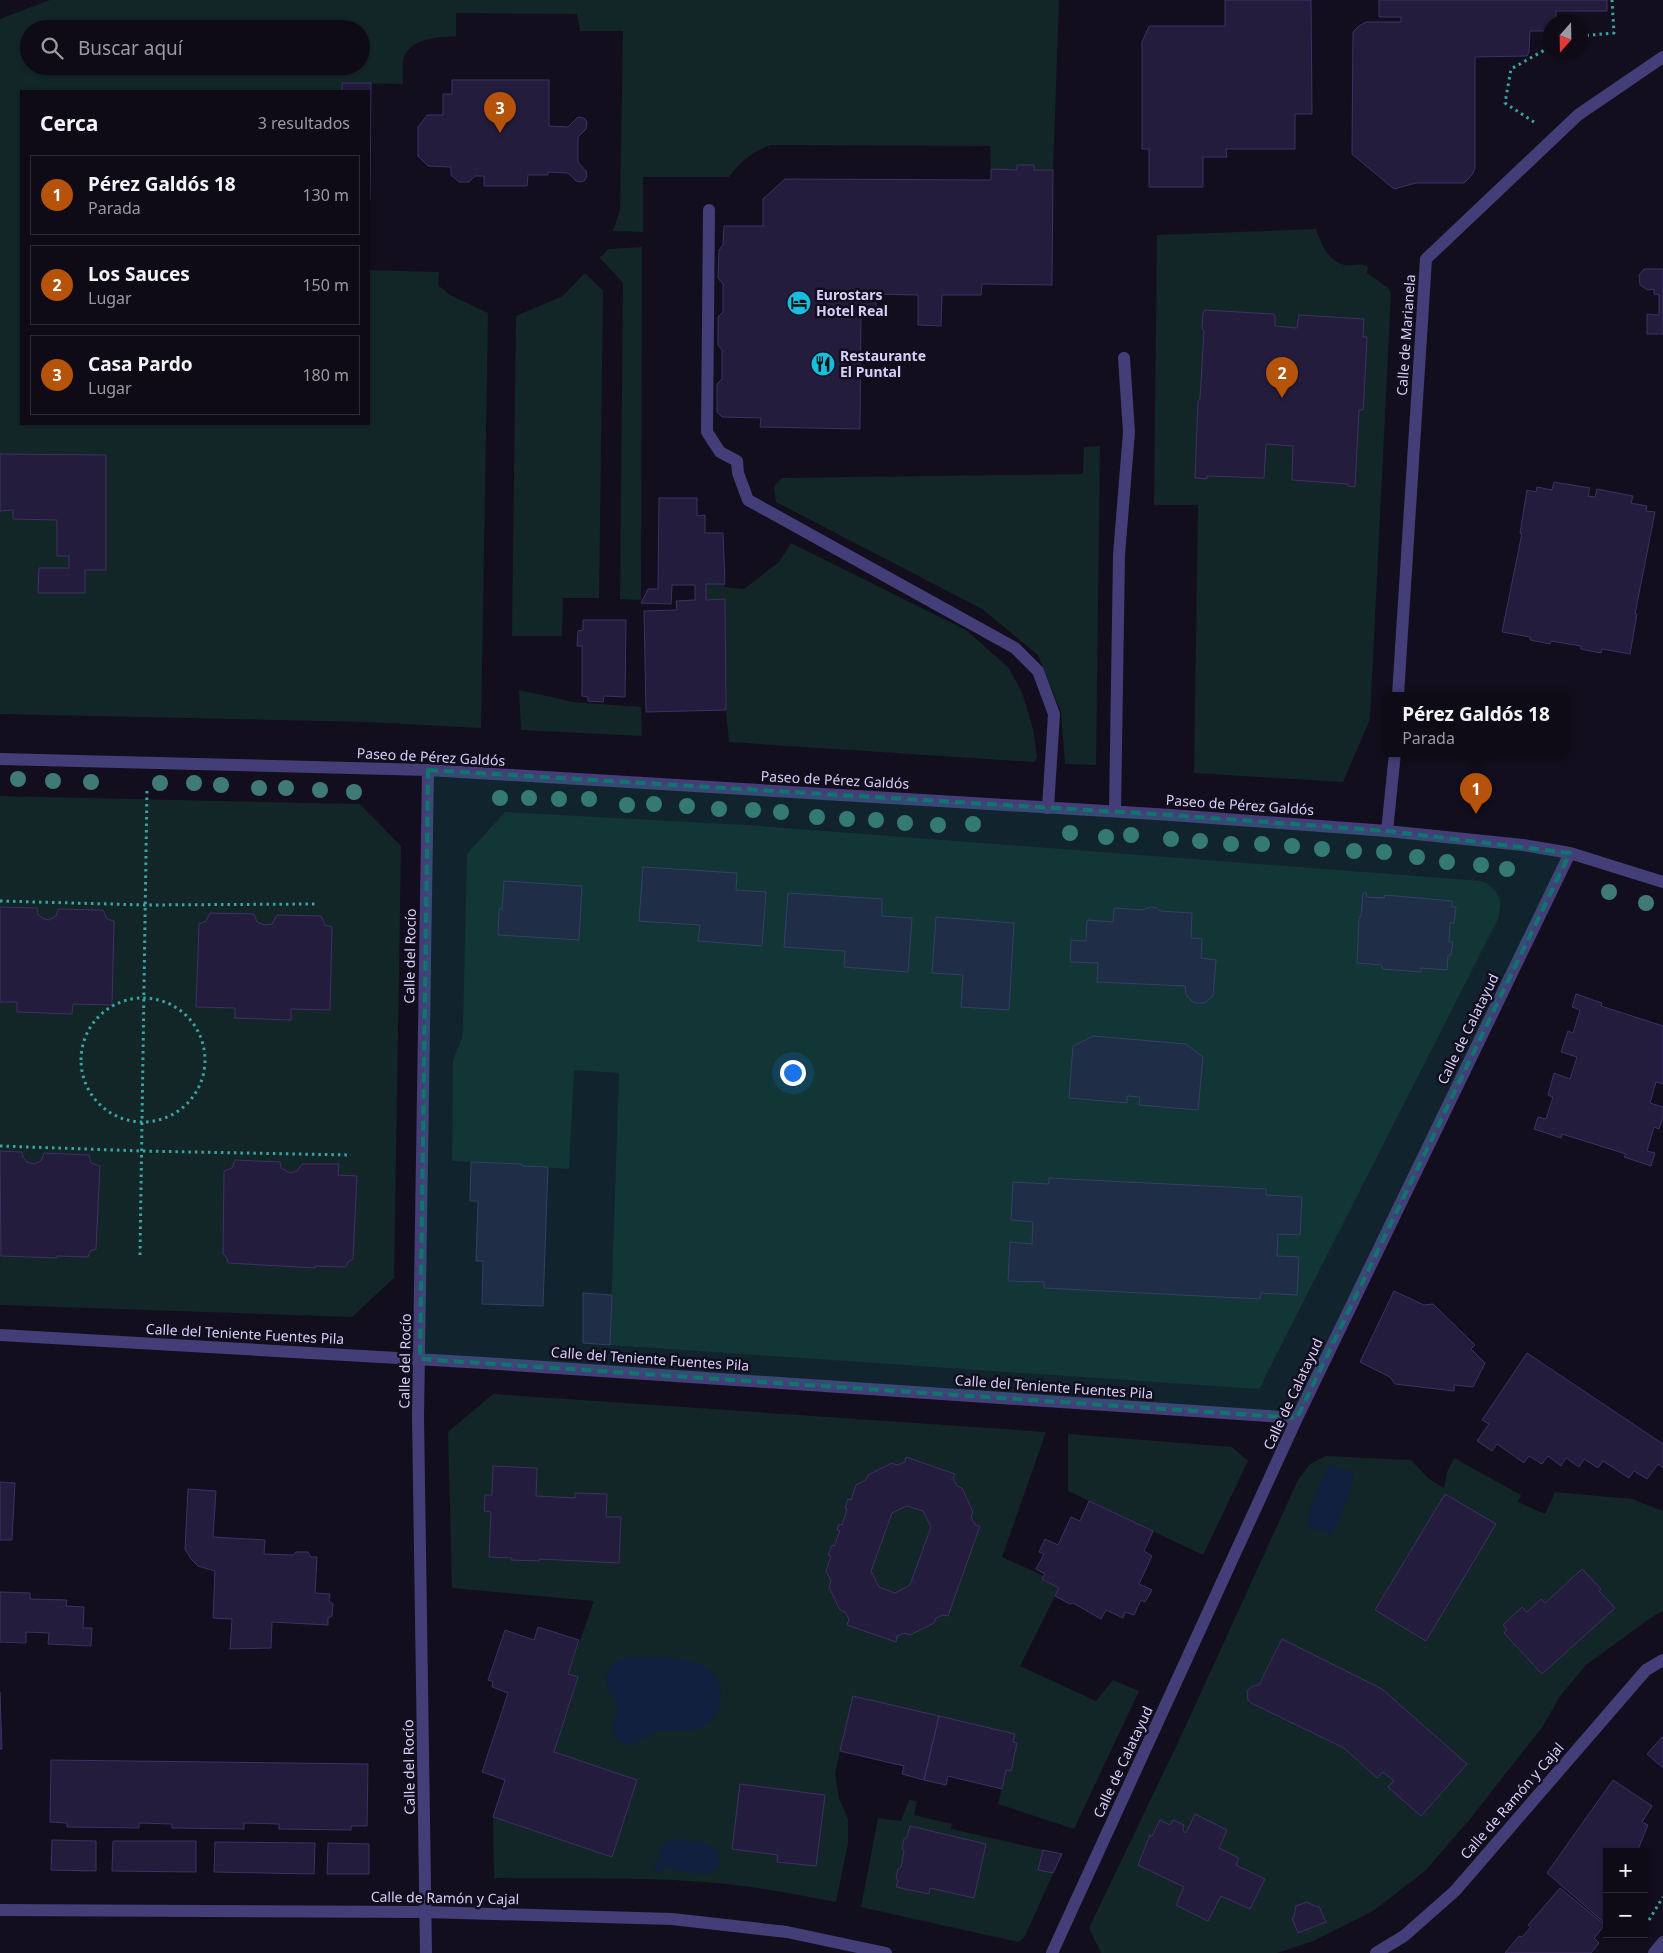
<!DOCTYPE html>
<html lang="es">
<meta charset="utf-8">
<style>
:root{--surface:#0e0a16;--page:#1c1823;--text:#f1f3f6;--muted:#9b9aa1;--line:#2e2b35;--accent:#b45309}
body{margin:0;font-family:"Noto Sans",sans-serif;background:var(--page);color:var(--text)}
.controls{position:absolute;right:15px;bottom:15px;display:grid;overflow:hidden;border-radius:0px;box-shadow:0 1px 4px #0004}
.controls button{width:45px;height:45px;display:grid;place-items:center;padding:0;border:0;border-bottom:1px solid var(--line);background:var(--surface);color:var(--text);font:25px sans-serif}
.compass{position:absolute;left:1543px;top:15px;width:45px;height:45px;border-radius:50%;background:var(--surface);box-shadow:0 1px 4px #0004;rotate:200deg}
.you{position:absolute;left:792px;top:1072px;width:18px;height:18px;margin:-12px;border:4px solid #fff;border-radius:50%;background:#1a73e8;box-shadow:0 0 0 8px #1a73e833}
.badge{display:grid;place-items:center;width:32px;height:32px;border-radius:50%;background:var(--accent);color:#fff;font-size:16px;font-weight:700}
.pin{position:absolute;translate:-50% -41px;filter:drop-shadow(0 1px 2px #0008)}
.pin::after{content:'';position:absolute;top:26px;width:18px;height:15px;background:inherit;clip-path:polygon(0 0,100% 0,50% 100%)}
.popup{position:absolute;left:1385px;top:692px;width:182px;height:65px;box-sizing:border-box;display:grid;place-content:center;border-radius:0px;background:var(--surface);filter:drop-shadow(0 1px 4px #0005);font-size:16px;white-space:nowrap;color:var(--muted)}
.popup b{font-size:19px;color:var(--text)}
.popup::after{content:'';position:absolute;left:50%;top:100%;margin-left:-10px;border:10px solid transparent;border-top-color:var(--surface)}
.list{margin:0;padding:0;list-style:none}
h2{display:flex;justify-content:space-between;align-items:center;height:65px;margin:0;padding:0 20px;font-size:21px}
h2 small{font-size:16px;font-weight:400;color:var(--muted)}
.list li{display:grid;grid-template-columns:32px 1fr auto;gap:15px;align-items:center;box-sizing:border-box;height:80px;margin:0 10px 10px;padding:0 10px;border:1px solid var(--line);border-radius:0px}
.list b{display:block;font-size:19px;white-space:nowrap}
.list p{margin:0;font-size:16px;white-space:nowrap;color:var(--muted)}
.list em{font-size:16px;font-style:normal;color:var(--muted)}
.icon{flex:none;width:28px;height:28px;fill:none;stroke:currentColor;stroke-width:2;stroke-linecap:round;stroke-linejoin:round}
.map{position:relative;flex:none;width:1663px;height:1953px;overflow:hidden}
.search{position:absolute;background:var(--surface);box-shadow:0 1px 4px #0004;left:20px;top:20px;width:350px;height:55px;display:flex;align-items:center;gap:12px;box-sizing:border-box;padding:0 18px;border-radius:28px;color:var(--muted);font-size:19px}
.panel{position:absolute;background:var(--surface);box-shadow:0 1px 4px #0004;left:20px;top:90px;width:350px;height:335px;border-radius:0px}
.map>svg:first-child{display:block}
</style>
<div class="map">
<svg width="1663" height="1953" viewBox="0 0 1663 1953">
<rect width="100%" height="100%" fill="#120e1d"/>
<path fill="#122627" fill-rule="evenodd" d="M50 0H1059L1053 170 991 169 990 146 771 145C752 152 741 161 729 177H643V232L613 231 620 210 623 31H580L577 14 456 13V37C438 36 407 39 403 61 402 68 403 77 403 84L342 83V91H21V424H369V200H370L369 270 439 272 438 285 450 295 488 313 481 728 366 722 0 714V19ZM29 29H361V66H29Z
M1316 229C1321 244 1328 261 1345 265 1354 266 1361 262 1368 267L1367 273 1388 288 1391 293 1370 719 1343 782 1194 773 1198 505H1154L1157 235Z
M642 247 641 600 620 599 623 283 599 257 602 256 608 249Z
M585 273 603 291 599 598H563L562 636H512L516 316 563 296Z
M1100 446 1096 765 1065 764 1061 712 1038 655 982 609 776 502 774 486 782 478 1083 474 1084 447Z
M791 543 966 630 1009 668 1023 695 1033 729 1037 757 1035 762 729 742 726 710 725 599 706 600V584H725L724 587 744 589 779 562Z
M519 690 573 702 641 707 642 736 521 730Z
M0 796 360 804 401 846 394 1278 352 1317 0 1305Z
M505 812 746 825 1482 881C1500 891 1503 899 1498 919L1259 1389 610 1345 619 1073 574 1070 569 1169 522 1166V1164L452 1161 453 1060 462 1038 463 1027 467 854Z
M493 1394 1046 1432 1002 1557 1044 1576 1043 1579 1059 1588 1020 1666 1096 1701 1113 1680 1139 1691 1074 1829 998 1804 1006 1770 1011 1771 1017 1743 1013 1742 1014 1734 853 1696 835 1773 839 1799 848 1819V1843L836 1902C800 1895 764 1888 727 1884 650 1876 572 1879 494 1878L493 1817 612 1857 637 1780 554 1752 578 1678 568 1674 594 1601 452 1588 448 1432Z
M1068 1434 1232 1447 1248 1461 1203 1555 1068 1491Z
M1326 1456 1411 1460 1429 1479 1444 1488 1447 1472 1454 1458 1521 1495 1518 1502 1545 1514 1555 1492 1632 1499 1663 1511V1611L1652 1617 1586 1665 1560 1696 1543 1726 1470 1819 1425 1871 1373 1911 1313 1941 1277 1953H1101L1089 1928 1182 1734 1298 1480 1310 1464Z
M909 1800 917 1801 914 1815 952 1824 951 1829 1062 1854 1024 1938 1018 1942 861 1907 878 1818 901 1821Z"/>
<path fill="#11203e" d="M1329 1464 1354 1473C1350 1496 1342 1515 1331 1535L1307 1526C1310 1504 1319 1484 1329 1464Z
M628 1657C648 1658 687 1655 704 1666 730 1681 725 1721 697 1730 691 1731 683 1730 677 1730 668 1730 659 1732 650 1734 638 1748 614 1749 613 1727 612 1719 619 1713 617 1705 617 1699 611 1697 609 1692 601 1675 611 1660 628 1657Z
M675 1839C688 1841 721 1839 720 1860 720 1865 716 1870 712 1872 703 1877 675 1870 665 1868L658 1873 653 1867 659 1861C658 1848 661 1842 675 1839Z"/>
<path fill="#241c3c" stroke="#3e3066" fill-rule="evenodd" d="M1225 0H1311L1312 114H1295V149H1226L1227 157H1203V187H1149V149H1142V42L1149 26H1225Z
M1379 0H1607V11H1556V22H1550V31H1530L1529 52 1527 56 1475 57V168L1472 175 1464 183H1416L1394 189 1352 154 1353 32 1359 26 1366 22H1401V17H1379Z
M452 80H549V126L568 127 578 117 584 118 587 122 586 129 578 137V162L586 171 587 176 585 180 582 182 576 181 568 173 548 172V175H528L527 186H484V176H475L469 182H459L451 175V167L428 166 418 156V127L427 115H443V94H452Z
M342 83H371L370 200H369V91H342Z
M1017 165H1034V170H1053L1052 285 982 284 981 295H942L941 326 918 325V295L876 294V311H861L860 429 760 427 761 418 722 417 717 412V384L722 379V350L718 345V317L723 312V284L718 278 719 250 723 245 724 226H763V199L785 179 991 180V169L1017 170Z
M1644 269H1663V334H1647V314L1659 315V295L1654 294V289L1648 290 1640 285 1639 275Z
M1205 310 1273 314 1275 316V326L1297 328 1299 315 1364 319 1363 337H1367L1364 397 1363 410H1359L1355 487 1348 486V484L1292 480 1293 446 1266 444 1264 478 1207 476V479L1195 478 1198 401 1200 399 1204 331 1202 328 1203 313Z
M0 454 106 455V570H85V593H38L39 568H69V556H57V520L13 519V510L0 511Z
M1554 482 1590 488 1588 496 1595 497 1597 489 1633 496 1631 503 1647 506 1646 511 1655 512 1635 614H1637L1630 654 1602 649 1601 653 1581 649V646L1551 641 1550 644 1530 640V637L1502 632 1522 533H1520L1527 490 1536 492 1537 487 1552 490Z
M659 498H697V516L705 515V533H723L725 584H706V600L725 599 726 710 646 712 644 611 677 610 676 601 695 600V585H672L671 604 641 603 648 589H658Z
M583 620H626L625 697 604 696 603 702 588 701V697L582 696V646H577L578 631 583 630Z
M643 867 737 873 736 890 766 892 762 946 698 941 700 925 639 921Z
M504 881 582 886 579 940 498 935 499 909H502Z
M788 893 882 899V916L912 918 908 972 844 967 845 951 784 947Z
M1363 893H1367L1366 897 1384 898 1385 895 1452 901V907H1456L1454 923H1450L1449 942H1453L1451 955H1448L1447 970 1421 968V972L1382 969V965L1357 963 1359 917H1361Z
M0 907 37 908 38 915 44 919 49 920 56 916 58 909 103 910 107 919 114 921 112 1005 73 1004 72 1014 17 1012V1002H0Z
M1150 907 1157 908 1160 911 1192 913 1191 938 1202 939 1201 958 1216 960 1213 996 1205 1003H1194L1186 995 1185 986 1097 982 1098 963 1070 962 1071 940 1086 941 1087 920 1113 922 1114 908 1143 910Z
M210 913 254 914 257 922 265 925 272 924 277 915 321 916 325 925 332 927 330 1010 291 1009V1020L235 1018V1008L196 1007 199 924 206 921Z
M936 917 1014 923 1009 1010 961 1007 963 975 932 973Z
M1576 994 1602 1003 1601 1006 1663 1026V1084L1656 1082 1650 1103 1663 1107V1117L1659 1129 1654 1127 1647 1151 1655 1153 1651 1166 1624 1157 1626 1154 1562 1134 1561 1138 1534 1129 1538 1117 1546 1119 1553 1097 1548 1095 1554 1073 1570 1079 1577 1057 1561 1052 1568 1031 1573 1033 1580 1010 1572 1007Z
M1093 1036 1186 1044 1203 1057 1198 1110 1139 1105 1140 1097 1127 1096V1103L1069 1098 1073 1046Z
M0 1151 22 1152 23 1157 27 1162 34 1164 41 1161 44 1153 89 1155 91 1163 100 1166 96 1249 90 1251 88 1257 57 1256V1258L1 1256Z
M235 1160 280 1162 281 1168 290 1173 297 1171 302 1164H339L338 1175 357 1176 353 1259 348 1262 346 1267 315 1266V1268L228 1263 227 1258 223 1254 224 1171 232 1168Z
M471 1162 522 1164V1166L548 1167 543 1306 482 1304 483 1261H476L478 1201H470Z
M1049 1178 1266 1189V1195L1302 1197 1300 1235 1278 1234 1277 1256 1299 1257 1297 1295 1261 1293 1260 1299 1044 1288V1282L1008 1281 1010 1242 1032 1244 1033 1222 1011 1220 1013 1182 1049 1184Z
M1394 1291 1424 1305 1433 1304 1475 1345 1471 1349 1485 1363 1473 1387 1454 1385V1391L1395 1384 1390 1377 1360 1362Z
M583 1293 612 1295 610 1345 583 1343Z
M1527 1353 1663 1444V1468L1658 1464 1647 1479 1634 1471 1629 1478 1603 1461 1598 1468 1584 1459 1579 1467 1566 1458 1561 1466 1548 1456 1542 1464 1529 1456 1524 1463 1497 1444 1492 1451 1477 1441 1489 1424 1482 1420Z
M906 1457 955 1474 953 1478 957 1486 962 1488 973 1512 971 1517 975 1525 980 1526 948 1616 943 1615 936 1618 934 1623 910 1635 905 1633 897 1636 896 1642 847 1625 849 1619 845 1612 840 1610 829 1587 831 1581 826 1571 831 1556 828 1555 832 1545 834 1546 840 1531 837 1530 839 1524 842 1525 847 1509 845 1508 848 1499 851 1500 856 1485 866 1480 868 1475 892 1463 897 1465 905 1462ZM907 1506 923 1511 931 1527 910 1585 895 1593 879 1587 871 1571 892 1513Z
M493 1466 537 1468 536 1496 575 1498V1493L607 1494 606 1517H621L619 1563 540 1559 539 1561 511 1560 512 1558 489 1557 491 1512 484 1511 485 1495H492Z
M0 1482 15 1483 12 1540H0Z
M188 1489 216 1491 213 1537 265 1540 264 1554 293 1555 296 1552H308L311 1557H317L315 1593 330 1594 329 1601 333 1604 332 1616 328 1618V1625L272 1622 271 1648 230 1649 232 1619 213 1618 215 1571 198 1566 191 1559 185 1549Z
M1445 1494 1496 1524 1426 1641 1375 1610Z
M1089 1501 1153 1531 1144 1551 1152 1556 1139 1584 1152 1590 1145 1602 1141 1600 1134 1615 1125 1612 1123 1618 1106 1610 1101 1619 1073 1603 1070 1604 1055 1596 1059 1588 1042 1579 1045 1574 1036 1569 1044 1554 1039 1552 1045 1539 1058 1545 1071 1517 1080 1521Z
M1582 1569 1601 1589 1599 1591 1615 1608 1542 1674 1504 1633 1507 1630 1503 1625 1522 1607 1527 1612 1541 1599 1545 1603Z
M0 1592 30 1593V1599L67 1600 66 1606 84 1607 83 1628H92L91 1646 48 1644 49 1633 26 1632V1643L0 1642Z
M538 1627 579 1640 568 1674 578 1677 554 1752 637 1780 612 1857 493 1817 505 1780 482 1772 508 1693 492 1687 493 1682 488 1680 505 1630 534 1640Z
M1282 1639 1382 1689 1467 1764 1421 1816 1388 1787 1394 1781 1383 1772 1377 1778 1344 1748 1251 1703 1248 1700 1247 1691 1253 1686 1259 1685Z
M0 1692 2 1749H0Z
M853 1696 939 1716 924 1780 902 1774 904 1766 840 1751Z
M939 1716 1015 1734 1013 1742 1017 1743 1011 1771 1006 1770 1002 1789 948 1776 946 1785 924 1780Z
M1663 1736V1768L1647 1754Z
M51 1760 368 1764 367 1826H351V1830L279 1829V1824L244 1823V1829L172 1828V1824L139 1823V1828L67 1827V1823L50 1822Z
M1613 1780 1652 1806 1642 1822 1648 1825 1637 1852H1607V1925L1547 1873Z
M740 1784 825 1795 816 1866 777 1862 778 1855 732 1849Z
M1195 1814 1227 1830 1219 1848 1239 1858 1236 1865 1265 1879 1250 1909 1221 1896 1208 1921 1176 1905 1184 1887 1138 1865 1150 1835 1152 1836 1160 1820 1170 1825 1173 1820 1184 1825 1183 1831 1186 1833Z
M910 1826 986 1844 974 1898 930 1888 929 1894 896 1887 898 1881 896 1878 898 1869 901 1867 904 1851 902 1848 904 1839 907 1837Z
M52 1840 96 1841V1871L51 1870Z
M113 1841H196V1872L112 1871Z
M215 1842 315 1843 314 1874 214 1872Z
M328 1843 369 1844V1874H327Z
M1043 1850 1062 1854 1053 1873 1038 1870Z
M1560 1888 1605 1925 1594 1938 1599 1943 1591 1953H1505L1519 1936 1522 1937 1531 1927 1528 1925Z
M1307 1902 1317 1907 1319 1906 1326 1922 1298 1933 1292 1918 1294 1917 1296 1906Z"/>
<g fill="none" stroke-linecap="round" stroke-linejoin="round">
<path stroke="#39a4a4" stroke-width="3" stroke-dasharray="2.5 4" stroke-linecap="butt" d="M1580 36 1614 33 1612 0
M1534 122 1505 103 1511 69 1550 47
M0 901 146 905 316 904
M81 1060a62 62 0 1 1 124 0a62 62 0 1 1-124 0Z
M0 1146 142 1151 351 1155
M140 1255 147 788
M1649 1920 1663 1897"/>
<path stroke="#433e78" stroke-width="12" d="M709 210 707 432 720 452 737 461 738 473 748 500 1015 648 1038 671 1054 714 1048 808
M1115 811 1119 555 1129 432 1124 358"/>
<path stroke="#433e78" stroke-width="12" d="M1398 695 1426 259 1578 115 1663 57
M0 759 428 770 1171 815 1387 831 1523 845 1570 853 1663 882
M1387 831 1395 753
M0 1335 484 1363 1297 1418
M0 1910 426 1912 672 1919 787 1932 886 1953
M426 1953 418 1417 428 770
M1052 1953 1297 1418 1570 853
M1376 1953 1404 1936 1455 1891 1646 1670 1663 1660
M1654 1953 1663 1942"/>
</g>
<g fill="#3f7a75">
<circle cx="18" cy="779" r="8"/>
<circle cx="53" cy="781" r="8"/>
<circle cx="91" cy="782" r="8"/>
<circle cx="160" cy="783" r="8"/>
<circle cx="194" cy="783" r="8"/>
<circle cx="221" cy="785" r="8"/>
<circle cx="259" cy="788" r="8"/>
<circle cx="286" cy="788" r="8"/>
<circle cx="320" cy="790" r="8"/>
<circle cx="354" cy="792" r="8"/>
<circle cx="500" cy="798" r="8"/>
<circle cx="529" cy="798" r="8"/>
<circle cx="559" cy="799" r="8"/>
<circle cx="589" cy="799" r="8"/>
<circle cx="654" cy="804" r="8"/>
<circle cx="627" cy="805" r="8"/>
<circle cx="687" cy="806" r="8"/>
<circle cx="719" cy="809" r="8"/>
<circle cx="753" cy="810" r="8"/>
<circle cx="781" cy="812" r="8"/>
<circle cx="817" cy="817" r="8"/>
<circle cx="847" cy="819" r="8"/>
<circle cx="876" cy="820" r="8"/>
<circle cx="905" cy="823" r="8"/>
<circle cx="973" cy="824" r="8"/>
<circle cx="938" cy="825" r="8"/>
<circle cx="1070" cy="833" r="8"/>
<circle cx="1131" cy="835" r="8"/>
<circle cx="1106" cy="837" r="8"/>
<circle cx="1171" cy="839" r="8"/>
<circle cx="1200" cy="841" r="8"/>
<circle cx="1231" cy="844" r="8"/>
<circle cx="1262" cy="844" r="8"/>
<circle cx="1292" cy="846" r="8"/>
<circle cx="1322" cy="849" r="8"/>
<circle cx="1354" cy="851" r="8"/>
<circle cx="1384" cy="852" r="8"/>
<circle cx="1417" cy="857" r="8"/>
<circle cx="1447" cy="862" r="8"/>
<circle cx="1481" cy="865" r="8"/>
<circle cx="1507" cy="869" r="8"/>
<circle cx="1609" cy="892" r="8"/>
<circle cx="1646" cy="903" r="8"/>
</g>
<path fill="#0f766e" fill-opacity="0.2" stroke="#0f766e" stroke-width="4" stroke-dasharray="10 6" stroke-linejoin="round" d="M428 770 1171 815 1387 831 1570 853 1297 1418 420 1359Z"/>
<defs>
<symbol id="hotel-disc" viewBox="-11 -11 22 22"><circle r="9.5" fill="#17bfdf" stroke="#120e1d"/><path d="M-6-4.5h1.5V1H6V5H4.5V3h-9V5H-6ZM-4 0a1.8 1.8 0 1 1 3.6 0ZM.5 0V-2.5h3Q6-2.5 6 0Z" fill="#111"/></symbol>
<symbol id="restaurant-disc" viewBox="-11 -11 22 22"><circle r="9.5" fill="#17bfdf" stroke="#120e1d"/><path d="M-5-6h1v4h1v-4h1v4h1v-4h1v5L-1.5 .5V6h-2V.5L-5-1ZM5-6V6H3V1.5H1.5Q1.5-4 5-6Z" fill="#111"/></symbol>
</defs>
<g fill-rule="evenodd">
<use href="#hotel-disc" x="785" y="289" width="28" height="28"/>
<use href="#restaurant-disc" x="809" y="350" width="28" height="28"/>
</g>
<g text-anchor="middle" stroke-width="5" stroke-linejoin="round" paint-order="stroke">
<g font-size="14" font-weight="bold" fill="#d7cffa" stroke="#120e1d" text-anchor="start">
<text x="816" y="300">Eurostars<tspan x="816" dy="16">Hotel Real</tspan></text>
<text x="840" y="361">Restaurante<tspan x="840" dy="16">El Puntal</tspan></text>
</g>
<g font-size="14" fill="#d7cffa" stroke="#120e1d">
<text transform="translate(1406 335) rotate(-86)" y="5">Calle de Marianela</text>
<text transform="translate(431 757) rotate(3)" y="5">Paseo de Pérez Galdós</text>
<text transform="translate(835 780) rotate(3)" y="5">Paseo de Pérez Galdós</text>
<text transform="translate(1240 805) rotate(4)" y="5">Paseo de Pérez Galdós</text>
<text transform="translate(410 956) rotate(-89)" y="5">Calle del Rocío</text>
<text transform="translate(1468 1029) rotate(-64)" y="5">Calle de Calatayud</text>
<text transform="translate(245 1334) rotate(3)" y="5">Calle del Teniente Fuentes Pila</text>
<text transform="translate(650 1359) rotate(4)" y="5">Calle del Teniente Fuentes Pila</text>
<text transform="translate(405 1361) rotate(-89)" y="5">Calle del Rocío</text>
<text transform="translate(1054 1387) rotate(4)" y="5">Calle del Teniente Fuentes Pila</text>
<text transform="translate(1293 1394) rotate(-65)" y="5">Calle de Calatayud</text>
<text transform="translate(1123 1762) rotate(-65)" y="5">Calle de Calatayud</text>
<text transform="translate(409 1767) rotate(-91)" y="5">Calle del Rocío</text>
<text transform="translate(1512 1801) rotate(-49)" y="5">Calle de Ramón y Cajal</text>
<text transform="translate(445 1898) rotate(1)" y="5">Calle de Ramón y Cajal</text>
</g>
</g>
</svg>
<div class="controls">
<button>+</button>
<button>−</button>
</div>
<svg class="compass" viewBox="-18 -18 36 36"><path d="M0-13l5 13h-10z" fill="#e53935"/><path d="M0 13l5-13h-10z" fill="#9b9aa1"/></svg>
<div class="you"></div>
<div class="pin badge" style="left:1476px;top:814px">1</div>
<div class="popup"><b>Pérez Galdós 18</b>Parada</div>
<div class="pin badge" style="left:1282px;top:398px">2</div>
<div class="pin badge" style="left:500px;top:133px">3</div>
<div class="search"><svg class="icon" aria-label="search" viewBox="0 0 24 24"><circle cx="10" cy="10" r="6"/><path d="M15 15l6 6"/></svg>Buscar aquí</div>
<section class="panel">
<h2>Cerca<small>3 resultados</small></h2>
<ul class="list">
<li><span class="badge">1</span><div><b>Pérez Galdós 18</b><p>Parada</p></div><em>130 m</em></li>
<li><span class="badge">2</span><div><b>Los Sauces</b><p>Lugar</p></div><em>150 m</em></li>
<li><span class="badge">3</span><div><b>Casa Pardo</b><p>Lugar</p></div><em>180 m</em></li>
</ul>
</section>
</div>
